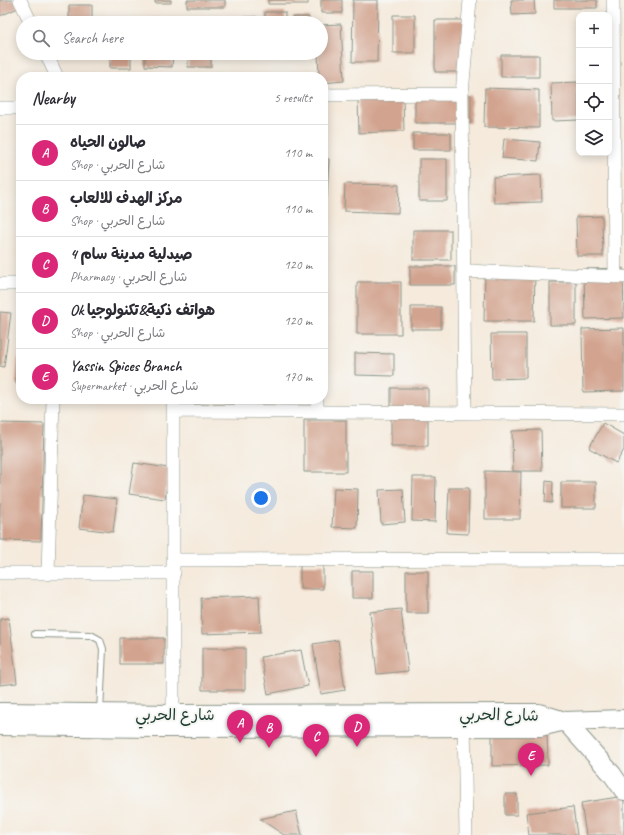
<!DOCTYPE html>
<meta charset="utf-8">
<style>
:root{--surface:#fff;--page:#f7f7f7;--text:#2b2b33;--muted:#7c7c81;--line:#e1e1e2;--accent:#db2777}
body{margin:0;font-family:Caveat,"Playpen Sans Arabic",sans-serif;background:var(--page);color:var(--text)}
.controls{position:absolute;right:12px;top:12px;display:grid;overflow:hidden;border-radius:8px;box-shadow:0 2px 10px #0003}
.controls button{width:36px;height:36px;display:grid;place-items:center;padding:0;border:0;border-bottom:1px solid var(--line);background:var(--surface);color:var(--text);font:20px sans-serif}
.you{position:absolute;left:261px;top:498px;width:14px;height:14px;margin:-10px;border:3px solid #fff;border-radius:50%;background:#1a73e8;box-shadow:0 0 0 6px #1a73e833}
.badge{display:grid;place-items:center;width:26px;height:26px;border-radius:50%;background:var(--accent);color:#fff;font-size:13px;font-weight:700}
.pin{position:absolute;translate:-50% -33px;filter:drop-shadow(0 1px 2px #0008)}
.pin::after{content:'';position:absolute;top:21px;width:14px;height:12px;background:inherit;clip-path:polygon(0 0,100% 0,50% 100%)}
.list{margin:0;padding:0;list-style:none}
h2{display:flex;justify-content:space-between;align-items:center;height:52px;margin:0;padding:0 16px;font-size:17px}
h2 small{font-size:13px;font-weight:400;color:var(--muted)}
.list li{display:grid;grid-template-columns:26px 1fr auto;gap:12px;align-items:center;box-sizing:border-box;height:56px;padding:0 16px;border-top:1px solid var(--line)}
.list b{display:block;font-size:15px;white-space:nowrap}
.list p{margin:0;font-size:13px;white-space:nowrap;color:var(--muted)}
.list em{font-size:13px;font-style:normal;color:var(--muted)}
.icon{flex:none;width:22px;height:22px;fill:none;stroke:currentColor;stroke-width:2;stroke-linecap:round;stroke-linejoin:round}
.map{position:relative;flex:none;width:624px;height:835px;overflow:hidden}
.search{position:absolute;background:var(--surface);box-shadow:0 2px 10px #0003;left:16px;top:16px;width:312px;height:44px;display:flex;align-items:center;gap:10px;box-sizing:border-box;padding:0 14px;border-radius:22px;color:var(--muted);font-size:15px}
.panel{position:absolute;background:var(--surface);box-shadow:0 2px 10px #0003;left:16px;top:72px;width:312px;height:332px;border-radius:16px}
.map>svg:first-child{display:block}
</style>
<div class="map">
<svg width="624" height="835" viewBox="0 0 624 835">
<rect width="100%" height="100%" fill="#f6f6f2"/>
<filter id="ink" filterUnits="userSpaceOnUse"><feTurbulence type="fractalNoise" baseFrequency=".025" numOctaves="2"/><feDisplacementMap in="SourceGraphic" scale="8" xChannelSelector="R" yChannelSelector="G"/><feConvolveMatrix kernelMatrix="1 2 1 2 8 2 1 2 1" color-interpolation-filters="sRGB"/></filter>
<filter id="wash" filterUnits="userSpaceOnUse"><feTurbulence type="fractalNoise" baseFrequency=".012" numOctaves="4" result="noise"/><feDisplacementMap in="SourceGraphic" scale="16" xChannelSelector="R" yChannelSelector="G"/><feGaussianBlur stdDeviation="0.9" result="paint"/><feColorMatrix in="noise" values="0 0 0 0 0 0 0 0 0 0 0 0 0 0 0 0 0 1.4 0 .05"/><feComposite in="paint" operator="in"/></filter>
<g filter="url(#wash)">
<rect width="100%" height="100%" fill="#f5eadc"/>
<g id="blocks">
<path fill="#d2a38e" d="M0 0H14L18 8 0 16Z
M155 0H171V3H155Z
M187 0H225V7H187Z
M268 0H308V4H268Z
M321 0H342V13H321Z
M353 0H378L377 62H352Z
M511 0H534L535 14 512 15Z
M554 0H597V8H554Z
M69 5H92V23H69Z
M265 12H285V23H265Z
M393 15H415V53H393Z
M234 17H257V23H234Z
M293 17H309V23H293Z
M147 18 174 19V23H147Z
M435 20H464V72H435Z
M341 24 344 81 323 83V77H319L318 53H321V25Z
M110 53H131V68H110Z
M145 53H173L172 67 145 66Z
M188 53H211V67H188Z
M234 53H257V57H234Z
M501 55H539V77H501Z
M579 82V120L552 121 551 83Z
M485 88 539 90V128L484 127Z
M415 95H471V123H415Z
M403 98 404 131 359 133 358 100Z
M413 133H451V150H413Z
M504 139 540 142 538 161 502 158Z
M323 158 329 159 327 197H323Z
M419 159H447V201H419Z
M541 175 542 202 494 203 493 177Z
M345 184 399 185 398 213 344 211Z
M602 216 603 256H577L576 217Z
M413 230H451V260H413Z
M410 266H455V285H410Z
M623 268 624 318 585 319 584 269Z
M485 270 535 271 534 321H484Z
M357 282H401V334H357Z
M550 282H576V325H550Z
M411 307H441V329H411Z
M0 312 11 313 4 367 0 366Z
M624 328V391L583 392 582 329Z
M491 334H526V378L492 379Z
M355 353 394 354V376L355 375Z
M18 358H21V384H16Z
M391 388H428V446H391Z
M304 420H346V472H304Z
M0 423 44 424 41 541 0 540Z
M603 423 624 435V450L616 463 589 448Z
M541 430 542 471H513L512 431Z
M134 463 169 468 165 499 129 494Z
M485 471 521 472 520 519H485Z
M413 477H436L435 522 412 521Z
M546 481 553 482 552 503 545 502Z
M561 482H596V508H561Z
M334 488 358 489 357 528 332 527Z
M449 488H469L468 534 447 533Z
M403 489 405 522 381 524 379 490Z
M83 495 117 499 113 532 79 528Z
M300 565H323V589H300Z
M352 571H373V598H352Z
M406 571H428V613H406Z
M259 596 261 632 202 634 201 598Z
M401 609 408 671 377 674 370 612Z
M9 618 17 683 0 685V619Z
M120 638H164V664H120Z
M338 640 345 690 321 694 313 644Z
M202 648H245V690H202Z
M301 650 308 686 268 694 261 657Z
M547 732 548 765 492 766V733Z
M505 794H517V815H505Z
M624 796V835H586L581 803Z
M573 807 577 835H529L526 813Z
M296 811 302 835H284L260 819Z"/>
</g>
</g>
<g filter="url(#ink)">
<use href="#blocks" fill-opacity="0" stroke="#8a9488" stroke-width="1"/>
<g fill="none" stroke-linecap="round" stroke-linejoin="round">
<defs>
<path id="lane" d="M35 634 91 635 100 640 103 649 100 712"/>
<path id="street" d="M20 0 31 23
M613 0 615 277
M46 53 57 77
M323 95 462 94
M0 108H21
M464 271 624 277
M0 284H21
M173 399V714
M173 411 624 414
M317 412V399
M465 412 462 94 470 0
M173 560 624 559
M0 573H174
M48 574 53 399
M464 719 466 835"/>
<path id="secondary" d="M0 712 173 714 539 713 565 721 612 774 624 791
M0 726 156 728 540 727 565 721 624 719"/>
</defs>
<use href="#lane" stroke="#8a9488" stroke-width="8"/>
<use href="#street" stroke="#8a9488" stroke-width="14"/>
<use href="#secondary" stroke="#8a9488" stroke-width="20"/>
<use href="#lane" stroke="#fff" stroke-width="6"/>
<use href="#street" stroke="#fff" stroke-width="13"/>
<use href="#secondary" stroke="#fff" stroke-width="18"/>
</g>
</g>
<g text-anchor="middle" stroke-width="4" stroke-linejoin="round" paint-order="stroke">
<g font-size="16" fill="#1f3d34" stroke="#f6f6f2">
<text x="175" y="720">شارع الحربي</text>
<text transform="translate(499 714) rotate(1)" y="6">شارع الحربي</text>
</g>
</g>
</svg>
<div class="controls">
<button>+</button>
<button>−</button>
<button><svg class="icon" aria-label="locate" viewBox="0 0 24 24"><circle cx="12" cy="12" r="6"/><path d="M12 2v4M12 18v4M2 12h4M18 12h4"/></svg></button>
<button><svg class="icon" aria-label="layers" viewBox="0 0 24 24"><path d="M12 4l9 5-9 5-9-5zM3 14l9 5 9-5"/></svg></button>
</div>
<div class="you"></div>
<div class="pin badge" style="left:240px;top:743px">A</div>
<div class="pin badge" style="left:269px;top:748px">B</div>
<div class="pin badge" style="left:316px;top:757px">C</div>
<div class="pin badge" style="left:357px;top:747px">D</div>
<div class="pin badge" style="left:531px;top:776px">E</div>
<div class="search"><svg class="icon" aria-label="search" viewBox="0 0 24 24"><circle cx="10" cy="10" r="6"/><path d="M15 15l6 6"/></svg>Search here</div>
<section class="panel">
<h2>Nearby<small>5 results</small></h2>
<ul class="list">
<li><span class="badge">A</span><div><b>صالون الحياه</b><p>Shop · شارع الحربي</p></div><em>110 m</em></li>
<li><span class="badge">B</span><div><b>مركز الهدف للالعاب</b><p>Shop · شارع الحربي</p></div><em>110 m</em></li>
<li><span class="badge">C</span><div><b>صيدلية مدينة سام 4</b><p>Pharmacy · شارع الحربي</p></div><em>120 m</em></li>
<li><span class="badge">D</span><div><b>Ok هواتف ذكية&amp;تكنولوجيا</b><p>Shop · شارع الحربي</p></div><em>120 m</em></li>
<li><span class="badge">E</span><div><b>Yassin Spices Branch</b><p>Supermarket · شارع الحربي</p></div><em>170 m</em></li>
</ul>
</section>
</div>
